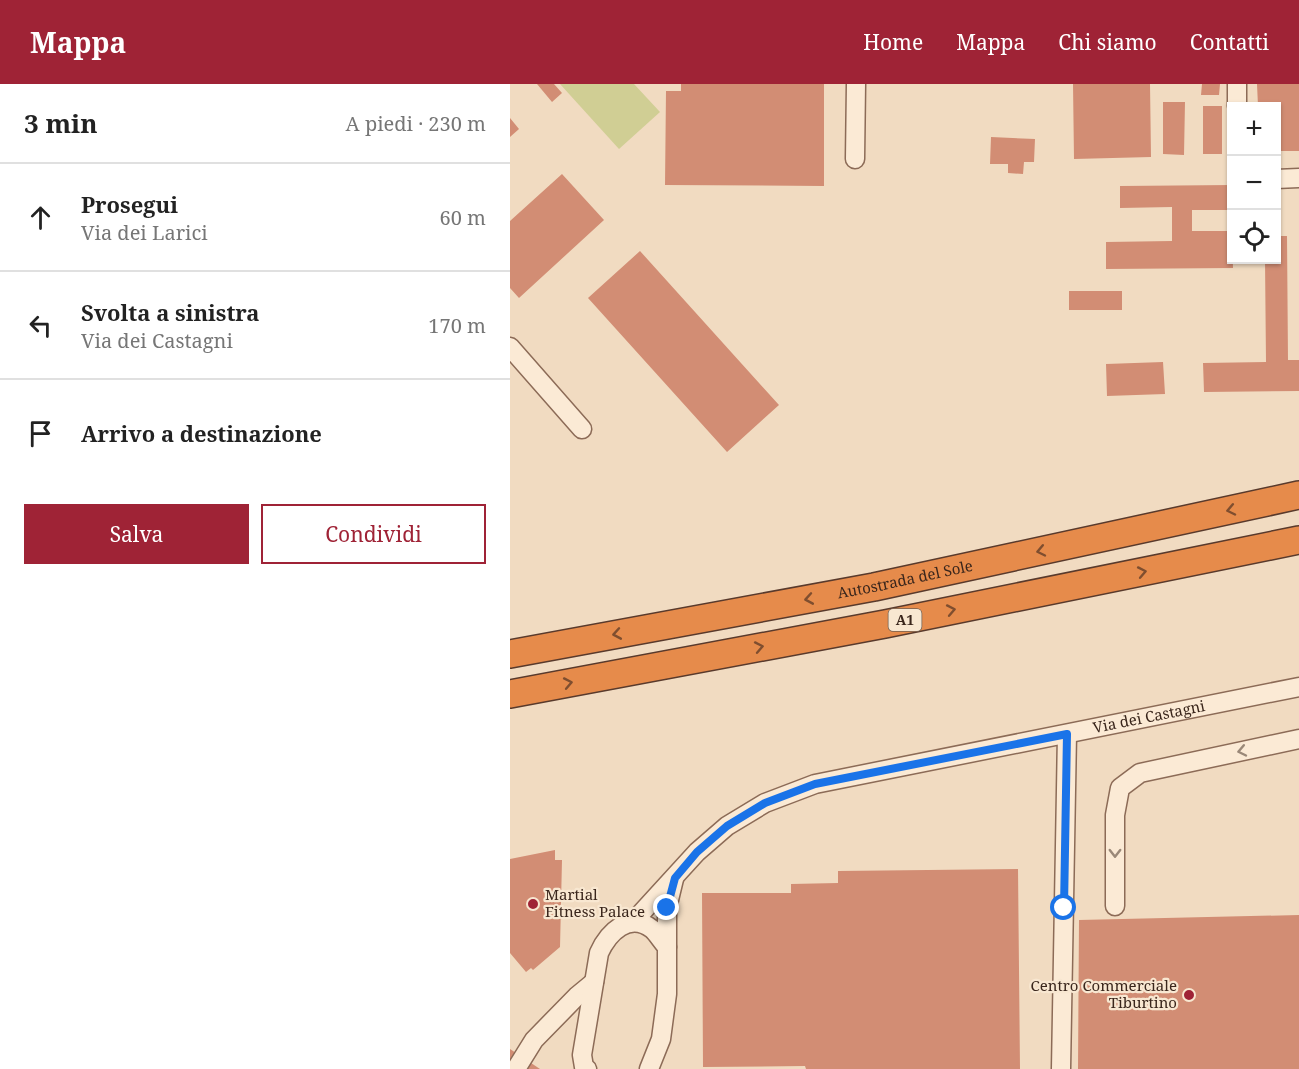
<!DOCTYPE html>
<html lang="it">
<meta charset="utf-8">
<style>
:root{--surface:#fff;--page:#f2f2f2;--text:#222;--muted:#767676;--line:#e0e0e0;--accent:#9f2336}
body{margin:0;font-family:"Noto Serif",serif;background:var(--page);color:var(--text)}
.controls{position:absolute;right:18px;top:18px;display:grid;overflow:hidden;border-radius:0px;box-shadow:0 2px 4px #0004}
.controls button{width:54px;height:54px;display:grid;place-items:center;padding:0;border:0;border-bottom:2px solid var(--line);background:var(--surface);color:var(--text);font:30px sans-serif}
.stop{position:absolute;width:18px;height:18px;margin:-14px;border:4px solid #1a73e8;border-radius:50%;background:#fff}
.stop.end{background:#1a73e8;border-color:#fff;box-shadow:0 2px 6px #0008}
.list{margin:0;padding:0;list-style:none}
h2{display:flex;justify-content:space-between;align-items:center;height:78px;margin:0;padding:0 24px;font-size:26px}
h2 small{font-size:20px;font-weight:400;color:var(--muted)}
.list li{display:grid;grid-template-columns:39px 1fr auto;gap:18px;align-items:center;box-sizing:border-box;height:108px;padding:0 24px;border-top:2px solid var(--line)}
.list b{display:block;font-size:22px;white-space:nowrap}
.list p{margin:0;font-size:20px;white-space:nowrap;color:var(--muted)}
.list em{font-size:20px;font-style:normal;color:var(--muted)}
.actions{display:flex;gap:12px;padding:18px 24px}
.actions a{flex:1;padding:14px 0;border:2px solid var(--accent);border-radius:0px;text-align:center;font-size:21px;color:var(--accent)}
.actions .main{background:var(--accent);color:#fff}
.icon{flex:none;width:33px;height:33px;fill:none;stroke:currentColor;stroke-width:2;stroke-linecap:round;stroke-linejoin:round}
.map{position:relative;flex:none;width:789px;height:985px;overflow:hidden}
header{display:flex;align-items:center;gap:36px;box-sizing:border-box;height:84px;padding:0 30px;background:var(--accent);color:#fff}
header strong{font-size:28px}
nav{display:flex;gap:33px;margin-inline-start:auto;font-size:21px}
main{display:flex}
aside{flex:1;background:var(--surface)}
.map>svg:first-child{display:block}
</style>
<header>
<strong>Mappa</strong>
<nav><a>Home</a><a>Mappa</a><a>Chi siamo</a><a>Contatti</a></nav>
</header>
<main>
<aside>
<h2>3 min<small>A piedi · 230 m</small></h2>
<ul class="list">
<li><svg class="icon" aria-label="ahead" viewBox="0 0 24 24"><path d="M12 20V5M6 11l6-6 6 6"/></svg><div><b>Prosegui</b><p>Via dei Larici</p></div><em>60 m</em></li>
<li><svg class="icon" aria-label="left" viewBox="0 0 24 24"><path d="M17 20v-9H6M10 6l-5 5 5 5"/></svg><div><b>Svolta a sinistra</b><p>Via dei Castagni</p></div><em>170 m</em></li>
<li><svg class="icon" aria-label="arrive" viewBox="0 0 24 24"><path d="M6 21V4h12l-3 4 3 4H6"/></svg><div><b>Arrivo a destinazione</b></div></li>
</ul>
<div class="actions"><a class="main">Salva</a><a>Condividi</a></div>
</aside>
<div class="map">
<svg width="789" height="985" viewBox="0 0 789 985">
<rect width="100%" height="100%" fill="#f1dbc1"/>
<path fill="#d0ce94" d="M50 0H124L150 28 109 65Z"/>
<path fill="#d28d74" d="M27 0H44L52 9 42 18Z
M171 0H314V102L155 101 156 7H171Z
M563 0H640L641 73 564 75Z
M692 0H710L709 11H691Z
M747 0H789V67H766V22H748Z
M653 18H675L674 71 653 70Z
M693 22H712V70H693Z
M0 34 9 45 0 53Z
M481 53 525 55 524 78H514L513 90 498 89V80H480Z
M52 90 94 136 9 214 0 204V137Z
M722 101V126H682V147H722L723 184 596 185V158L662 157V123L610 124V102Z
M766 152H777L778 276H789V307L694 308 693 279 756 278 755 176H766Z
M130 167 269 321 217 368 78 214Z
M559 207H612V226H559Z
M653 278 655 310 597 312 596 280Z
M45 766V776H52L50 863 23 886 21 884 16 888 0 869V775Z
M508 785 510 985H296L295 982 193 983 192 809H281V800L328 799V787Z
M789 831V985H568L569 836Z
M0 965 30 985H0Z"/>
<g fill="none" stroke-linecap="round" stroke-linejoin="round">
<defs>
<g id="minor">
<path d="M727 0V22"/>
<path d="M345 75 346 0"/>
<path d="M766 95 789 94"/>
<path d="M0 263 72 345"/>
<path d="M605 822V731L610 704 630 689 789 655"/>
<path id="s1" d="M123 838 187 768 217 742 255 719 305 700 789 603"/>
<path d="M157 863V824L164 795"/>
<path d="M6 985 24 956 67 912 84 898"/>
<path d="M77 985 74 983 72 971 89 869C98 849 119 827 142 845 147 849 152 858 157 863V910L151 955 139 985"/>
<path d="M551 985 557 650"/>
</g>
<g id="highway">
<path id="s2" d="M0 570 364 503 789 411"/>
<path d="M0 610 375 540 789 456"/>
</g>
</defs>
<use href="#minor" stroke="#8c6b57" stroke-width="21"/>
<use href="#highway" stroke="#593a2c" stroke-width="30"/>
<use href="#minor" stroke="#fbead5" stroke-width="18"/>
<use href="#highway" stroke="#e68b4b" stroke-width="27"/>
</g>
<defs><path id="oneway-chevron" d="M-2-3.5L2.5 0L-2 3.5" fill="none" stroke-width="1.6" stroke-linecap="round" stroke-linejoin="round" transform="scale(1.5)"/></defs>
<g stroke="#7f4e2f">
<use href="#oneway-chevron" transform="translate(721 426) rotate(168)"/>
<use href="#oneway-chevron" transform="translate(531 467) rotate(168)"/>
<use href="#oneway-chevron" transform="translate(632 488) rotate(-11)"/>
<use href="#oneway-chevron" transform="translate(299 515) rotate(170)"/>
<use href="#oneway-chevron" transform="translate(441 526) rotate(-11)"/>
<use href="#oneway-chevron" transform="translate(107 550) rotate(170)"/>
<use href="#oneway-chevron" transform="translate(249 563) rotate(-11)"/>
<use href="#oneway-chevron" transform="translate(58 599) rotate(-11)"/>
</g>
<g stroke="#9a8878">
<use href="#oneway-chevron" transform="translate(732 667) rotate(168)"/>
<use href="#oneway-chevron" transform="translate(605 769) rotate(90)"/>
</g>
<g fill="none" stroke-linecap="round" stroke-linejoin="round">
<path stroke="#1a73e8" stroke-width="8" d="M157 824 165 794 187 768 217 742 255 719 305 700 557 650 554 824"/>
</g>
<g fill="#9f2336" stroke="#f8e7d1" stroke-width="2">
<circle cx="23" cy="820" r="6"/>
<circle cx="679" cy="911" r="6"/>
</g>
<g text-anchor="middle" stroke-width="4.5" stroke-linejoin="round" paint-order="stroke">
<rect fill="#f8e7d1" stroke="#736052" stroke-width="1.5" x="378.5" y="525" width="33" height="22" rx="4.5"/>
<g font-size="14" font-weight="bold" fill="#3a261c">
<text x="395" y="541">A1</text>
</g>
<g font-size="15" fill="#3a261c" stroke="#f8e7d1">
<text dy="5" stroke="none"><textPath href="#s2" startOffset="402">Autostrada del Sole</textPath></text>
<text dy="5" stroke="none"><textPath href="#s1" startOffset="573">Via dei Castagni</textPath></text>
</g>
<g font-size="15" fill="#3a261c" stroke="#f8e7d1" text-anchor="start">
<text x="35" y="816">Martial<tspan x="35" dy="17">Fitness Palace</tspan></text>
<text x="667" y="907" text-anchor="end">Centro Commerciale<tspan x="667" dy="17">Tiburtino</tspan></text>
</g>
</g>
</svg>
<div class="controls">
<button>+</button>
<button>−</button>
<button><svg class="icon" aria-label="locate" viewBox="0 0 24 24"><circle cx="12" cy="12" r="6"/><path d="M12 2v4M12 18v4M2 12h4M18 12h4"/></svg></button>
</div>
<div class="stop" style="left:554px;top:824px"></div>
<div class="stop end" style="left:157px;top:824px"></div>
</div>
</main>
